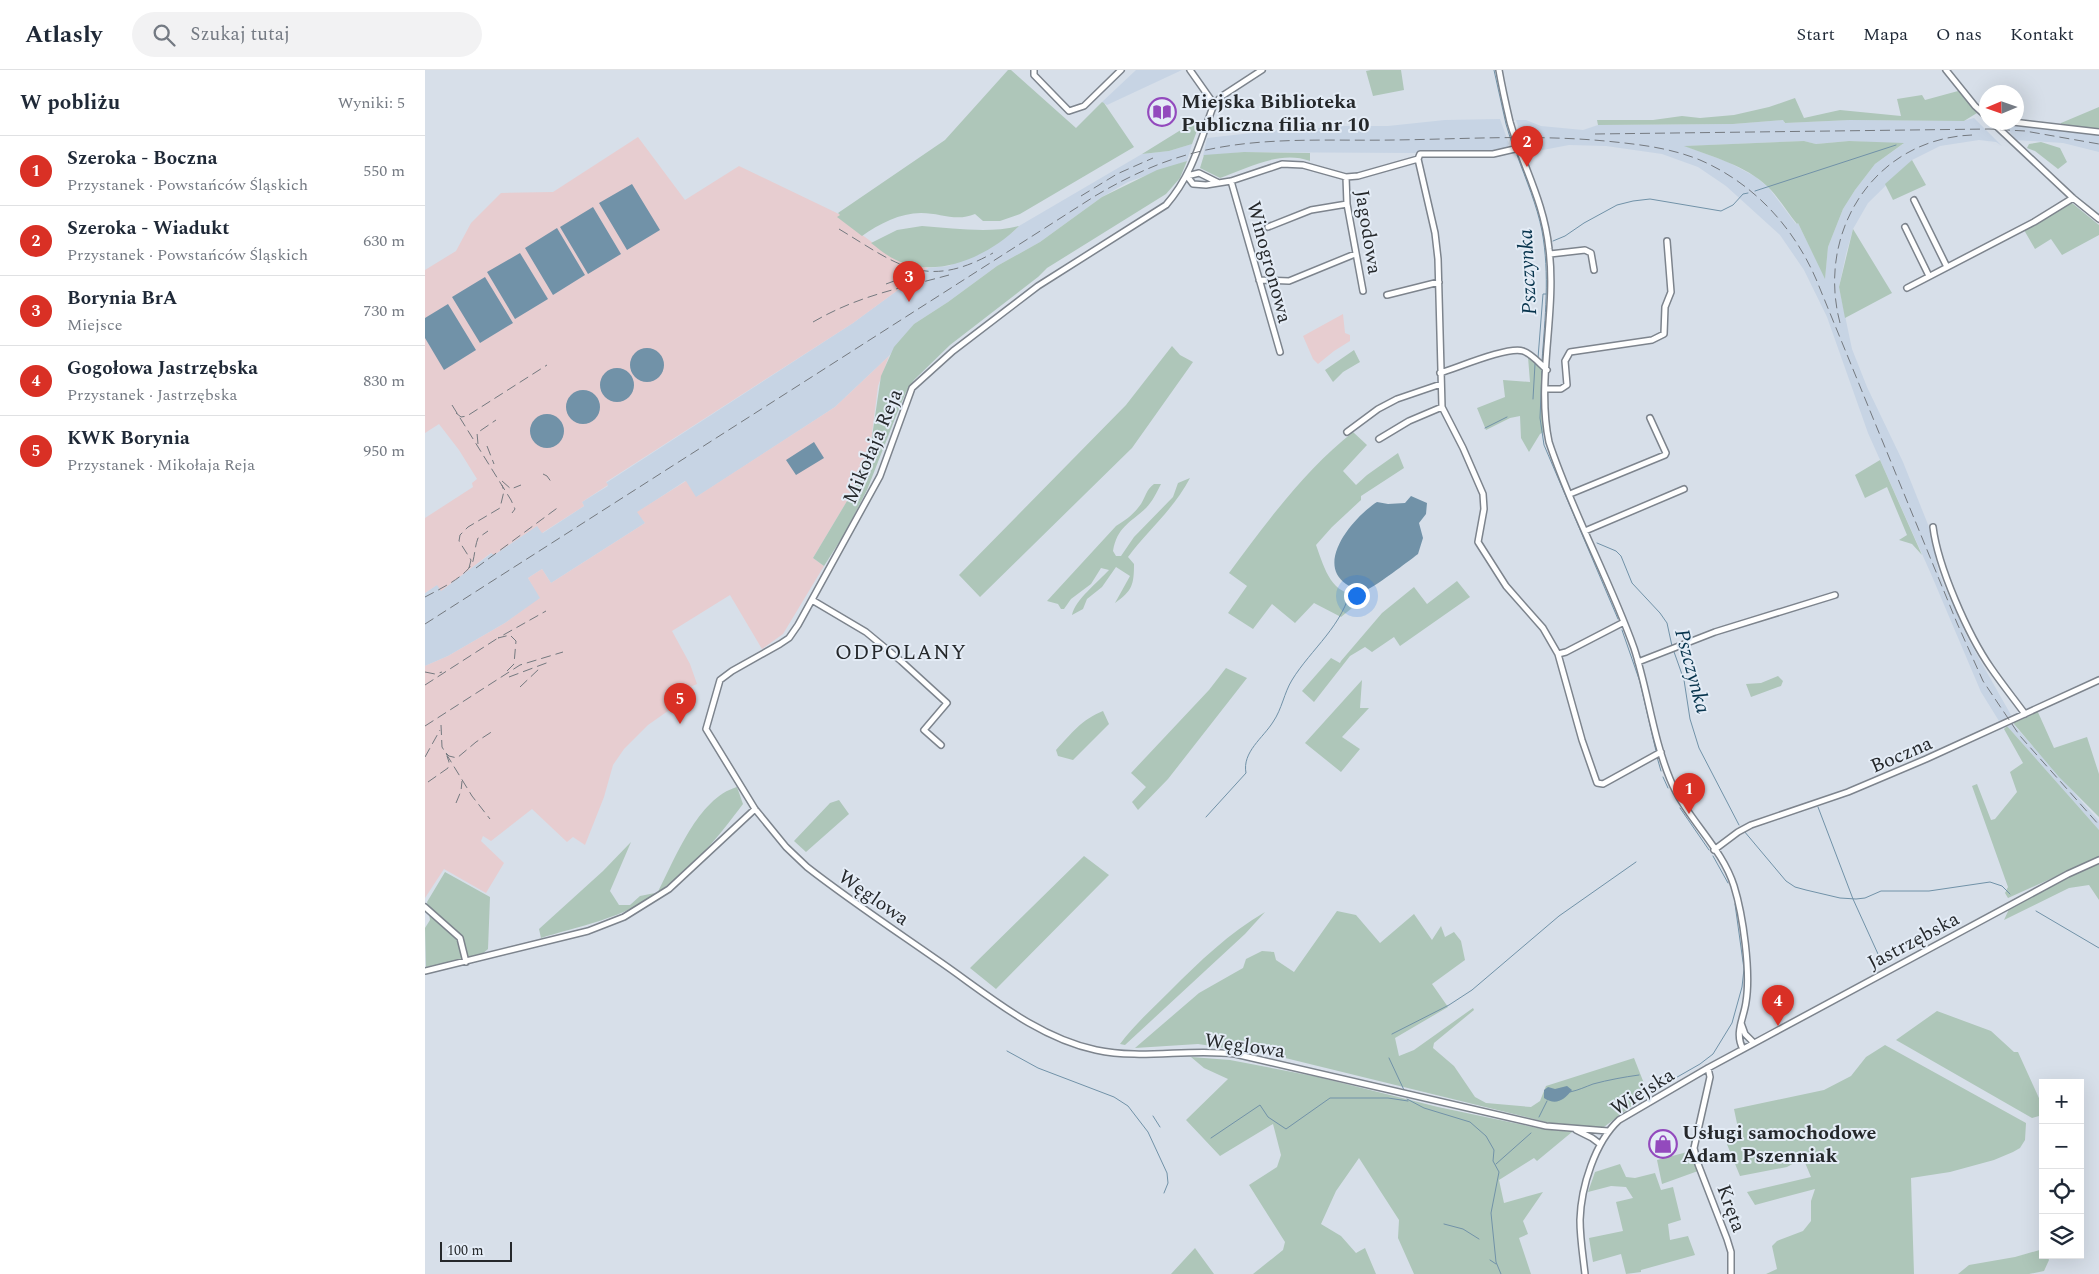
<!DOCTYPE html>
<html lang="pl">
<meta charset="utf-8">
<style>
:root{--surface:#fff;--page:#f2f2f3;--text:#1f2937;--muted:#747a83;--line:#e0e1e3;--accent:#d93025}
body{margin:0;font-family:Spectral,serif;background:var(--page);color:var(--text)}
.controls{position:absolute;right:15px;bottom:15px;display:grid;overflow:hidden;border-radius:0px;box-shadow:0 5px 20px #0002}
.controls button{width:45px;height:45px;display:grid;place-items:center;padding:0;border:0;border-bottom:1px solid var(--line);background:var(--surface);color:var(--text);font:25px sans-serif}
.compass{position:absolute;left:1554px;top:15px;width:45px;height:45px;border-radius:50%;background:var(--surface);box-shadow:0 5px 20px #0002;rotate:268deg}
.scale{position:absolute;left:15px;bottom:12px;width:72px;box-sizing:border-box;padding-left:5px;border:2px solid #25282b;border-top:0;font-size:14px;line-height:18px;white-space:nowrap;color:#25282b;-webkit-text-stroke:4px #e4ecf6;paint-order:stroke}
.you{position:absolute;left:931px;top:525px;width:18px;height:18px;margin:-12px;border:4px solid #fff;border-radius:50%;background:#1a73e8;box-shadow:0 0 0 8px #1a73e833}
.badge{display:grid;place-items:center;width:32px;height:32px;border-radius:50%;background:var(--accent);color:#fff;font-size:16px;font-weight:700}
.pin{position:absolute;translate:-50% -41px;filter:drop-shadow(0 1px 2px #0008)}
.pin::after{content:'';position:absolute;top:26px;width:18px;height:15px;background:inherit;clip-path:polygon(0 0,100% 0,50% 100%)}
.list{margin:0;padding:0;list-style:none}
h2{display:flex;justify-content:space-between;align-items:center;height:65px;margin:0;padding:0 20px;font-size:21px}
h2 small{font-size:16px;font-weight:400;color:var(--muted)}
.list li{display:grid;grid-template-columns:32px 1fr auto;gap:15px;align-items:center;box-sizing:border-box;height:70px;padding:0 20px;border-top:1px solid var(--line)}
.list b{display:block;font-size:19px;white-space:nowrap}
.list p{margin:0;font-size:16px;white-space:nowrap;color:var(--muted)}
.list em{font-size:16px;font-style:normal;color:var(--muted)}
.icon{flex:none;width:28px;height:28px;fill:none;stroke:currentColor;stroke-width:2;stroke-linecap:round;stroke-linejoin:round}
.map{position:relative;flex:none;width:1674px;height:1204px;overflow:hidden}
header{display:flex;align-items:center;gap:30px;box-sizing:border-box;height:70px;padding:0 25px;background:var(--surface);border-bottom:1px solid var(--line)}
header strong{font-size:24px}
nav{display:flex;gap:28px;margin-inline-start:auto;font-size:18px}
.search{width:350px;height:45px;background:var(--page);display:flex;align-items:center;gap:12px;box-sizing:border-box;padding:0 18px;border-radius:28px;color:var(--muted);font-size:19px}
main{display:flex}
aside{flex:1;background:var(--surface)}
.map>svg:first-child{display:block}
</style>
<header>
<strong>Atlasly</strong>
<div class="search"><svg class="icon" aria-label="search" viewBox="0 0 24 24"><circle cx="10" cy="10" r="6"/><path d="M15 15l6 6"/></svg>Szukaj tutaj</div>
<nav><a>Start</a><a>Mapa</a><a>O nas</a><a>Kontakt</a></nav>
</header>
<main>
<aside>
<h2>W pobliżu<small>Wyniki: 5</small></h2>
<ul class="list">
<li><span class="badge">1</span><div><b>Szeroka - Boczna</b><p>Przystanek · Powstańców Śląskich</p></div><em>550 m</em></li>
<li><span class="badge">2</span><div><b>Szeroka - Wiadukt</b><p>Przystanek · Powstańców Śląskich</p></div><em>630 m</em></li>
<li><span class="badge">3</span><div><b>Borynia BrA</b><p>Miejsce</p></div><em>730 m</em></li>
<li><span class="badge">4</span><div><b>Gogołowa Jastrzębska</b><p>Przystanek · Jastrzębska</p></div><em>830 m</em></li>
<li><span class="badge">5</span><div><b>KWK Borynia</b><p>Przystanek · Mikołaja Reja</p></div><em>950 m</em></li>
</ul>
</aside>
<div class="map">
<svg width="1674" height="1204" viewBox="0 0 1674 1204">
<rect width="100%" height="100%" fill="#d7dfe9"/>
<path fill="#c7d4e4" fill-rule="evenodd" d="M711 0H757L682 35 677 32Z
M1549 48 1577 76 1571 72 1554 70 1515 76 1487 90 1443 133 1428 159 1421 184 1414 217 1427 279 1442 317 1478 392 1504 457 1514 504 1543 569 1586 645 1583 647 1589 655 1674 751V760L1582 656 1579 649 1574 651 1556 622 1506 504 1443 363 1402 247 1379 200 1355 165 1301 116 1273 97 1237 84 1181 76 1144 75 1102 83 1091 50H1101L1116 56 1158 60 1173 55H1181L1308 54 1359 50V53L1425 50 1538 51ZM1379 71 1391 74 1424 71 1478 74 1450 94 1430 120 1418 139 1403 177 1400 208 1373 153 1371 154 1344 118 1331 107 1303 92 1260 76Z
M1075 49 1084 74 1081 79 1062 82 997 80 990 83 819 82 778 86 782 68 854 60 895 58 910 52 915 56H963L1020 50Z
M1582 54 1674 65V82L1638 73 1591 70 1580 55Z
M767 74 762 91 703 112 677 127 615 172 572 196 523 232 489 254 464 286 410 337 270 428 260 411 213 442 220 453 126 513 117 499 103 508 116 528 80 553 23 586 0 596V523L13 514 16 520 67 483 69 485 113 455 118 463 159 436 157 432 183 416 181 413 428 253 503 198 524 196 588 162 594 156 717 84 744 81Z"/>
<path fill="#e7cdd0" d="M213 67 260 130 314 96 416 145 413 147 471 190 503 198 428 253 181 412 183 415 157 432 159 436 117 463 112 456 69 485 66 483 16 521 12 515 0 523V448L48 417 47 413 52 409 34 380 14 354 0 363V200L31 181 46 153 76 123 128 122Z
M918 244 920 263 925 265V271L909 281 893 294 888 289 878 266Z
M464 286 453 316 444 387 428 421 388 488 399 496 358 564 337 579 305 525 247 561 265 594 272 614 261 619 250 636 223 655 199 679 188 695 179 727 160 775 148 767 142 772 107 739 66 771 58 766 56 771 79 793 61 823 19 799 0 828V596L23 586 80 553 115 528 103 508 117 499 126 513 220 453 212 442 261 411 271 427 410 337Z"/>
<path fill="#aec6b9" d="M583 0H586L651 58 677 32 679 33 709 77 595 144 575 151H558L550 144C531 152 516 143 496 143 475 143 454 154 437 166L412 147 415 145 413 143 520 70Z
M946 0H976L979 20 948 26 941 1Z
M1533 21 1552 43 1539 51 1425 50 1360 53 1358 50 1308 54 1173 55 1172 50H1228L1257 46 1275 48 1309 45 1344 37 1370 28 1379 48 1415 40 1476 46 1472 29 1497 25 1500 30Z
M1674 37V60L1636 56V53Z
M767 53 773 58 767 74 744 81 717 84Z
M1379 71 1391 74 1424 71 1479 73 1450 94 1430 120 1418 139 1403 177 1400 209 1373 153 1372 154C1362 142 1354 128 1343 117 1320 95 1288 87 1259 76Z
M1616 72 1635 78 1642 92 1633 99 1610 81 1602 78 1604 74Z
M819 82 885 83V91C855 80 823 98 795 108L775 98 779 85Z
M1487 90 1501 115 1468 130 1460 114Z
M762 91 755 108 741 124 622 198 613 207 525 275 489 310 481 322 471 346 442 420 420 463 399 496 388 488 428 421 444 387 456 306 469 277 489 254 523 232 572 196 615 172 677 127 732 100Z
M1647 133 1674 155V165L1637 185 1626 169 1610 179 1599 160Z
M497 156C529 158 563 164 594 156 564 186 512 210 471 190 462 186 454 179 446 173L472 160Z
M1428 159 1467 223 1420 248 1414 217Z
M747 276 755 285 768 292 707 378 555 527 534 505 701 335Z
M929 280 935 292 918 302 908 312 900 300Z
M1103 287 1119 301 1117 341 1119 362 1115 364 1104 382 1096 368 1095 346 1085 348 1061 360 1052 338 1080 327 1078 310 1105 312Z
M928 362 942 375 918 401 931 415 942 405 973 383 979 398 936 426V430L907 457 891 475C901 503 908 530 944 524L916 547 889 533 870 553 847 534 828 559 803 543 822 516 804 503C841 453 879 401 928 362Z
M1455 390 1497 485 1487 474 1474 470 1482 465 1462 417 1440 428 1430 405Z
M765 408C749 439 723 460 703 487L709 494C709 515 707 521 690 533L705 506 691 497 677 517 662 529 658 539 647 545C650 530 673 512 684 500L676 498 666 514 646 529 639 539H636L633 534 622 531 691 456C701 450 709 444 716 434 721 426 721 420 729 414H736C732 422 727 432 721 438 705 453 692 457 688 481L691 486H696L709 467 748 427 753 413Z
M1032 511 1045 527 975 576 969 567 947 582 940 577 925 586 889 632 877 621 906 588 915 593 916 591 957 543 989 517 1002 534Z
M801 598 822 608 743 709 713 740 707 732 721 717 706 703 784 620Z
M1353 606 1358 611 1356 616 1326 627 1321 614 1336 613Z
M937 610 935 638H944L917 667 935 679 916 702 880 673Z
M1612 640 1629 678 1662 667 1674 704V747L1634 707 1589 654V651Z
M678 641 684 654 648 690 633 686 631 680C647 663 656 650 678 641Z
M1582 656 1674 760V787L1583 828 1580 823 1583 817 1547 716 1552 714 1566 750 1570 749 1592 722 1585 702 1598 693 1579 659Z
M312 717 318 734C293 767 268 799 233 822 250 789 273 728 312 717Z
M414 730 424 744 381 782 369 771 405 733Z
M206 772 185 821 194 835H205L215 826 230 823C207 846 147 858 116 868L114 859 178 801Z
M659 786 684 805 571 919 545 898Z
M1674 794V830L1664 815 1644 818 1579 850 1585 837 1644 806Z
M20 802 65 827 63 879 55 886 1 897 0 858 5 850 2 832Z
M912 841 931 845 955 873 989 844 1007 870 1016 856 1020 867 1029 862 1036 871 1040 890 1007 914 1023 937 970 968 974 986 989 980 1048 938 1049 940 1009 973 1008 978 1029 996 1050 1027 1061 1033 1106 1037 1115 1031 1121 1016 1209 988 1222 1021 1225 1022 1179 1057H1172L1125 1053 848 985 773 974 710 978 774 923 818 898 821 889 837 881 849 882 851 890 869 902Z
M840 842 820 864 700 975 695 974C710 954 728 938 745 921 775 891 804 863 840 842Z
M1512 941 1566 961 1589 982H1593L1618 1037V1042L1614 1046 1607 1048 1471 970Z
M1460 975 1601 1053 1600 1070 1595 1078 1588 1082 1569 1090 1525 1102 1486 1108 1489 1204H1341L1352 1199 1347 1176 1352 1171 1378 1161 1386 1151V1131L1390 1119 1330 1135 1322 1122 1386 1107 1378 1088 1362 1097 1315 1106 1299 1067 1314 1063 1309 1039 1399 1020 1426 1006 1441 987Z
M766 987 805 990 893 1007 1013 1037 1117 1059 1147 1062 1112 1091 1109 1088 1074 1110 1079 1133 1118 1122 1098 1151 1103 1164 1094 1168 1106 1204H989L973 1168 974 1150 934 1088 911 1121 896 1154 916 1166 931 1183 940 1178 951 1204H828L858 1180 860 1172 824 1115 852 1097 856 1085 848 1054 795 1086 761 1050 803 1009 779 998Z
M1268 1067 1267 1077 1277 1112 1273 1101 1237 1114 1232 1090 1266 1081V1069Z
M1195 1094 1201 1107 1210 1108 1230 1103 1236 1120 1248 1117 1256 1150 1243 1154 1245 1170 1263 1166 1270 1185 1216 1200V1202L1201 1204 1196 1184 1168 1192 1164 1168 1198 1161 1191 1132 1208 1128 1201 1117 1186 1116 1163 1122 1170 1102Z
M770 1178 789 1204H746Z
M1618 1179V1185H1622L1624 1190 1619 1201 1604 1204H1533L1544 1195 1590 1187Z"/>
<path fill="#7192a8" d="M207 114 235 160 202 180 174 133Z
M168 137 196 184 163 204 135 157Z
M132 158 160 205 128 225 100 178Z
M95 183 123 229 90 249 62 202Z
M60 207 88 253 55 273 27 227Z
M23 234 51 280 19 300 0 268V248Z
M205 295a17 17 0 1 1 34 0a17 17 0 1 1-34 0Z
M175 315a17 17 0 1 1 34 0a17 17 0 1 1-34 0Z
M141 337a17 17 0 1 1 34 0a17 17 0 1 1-34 0Z
M105 361a17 17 0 1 1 34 0a17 17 0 1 1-34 0Z
M389 372 399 388 371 405 361 390Z
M986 426 1002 433 1001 444 994 453 998 468 993 484C981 493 954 514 943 519 935 522 928 518 921 514 889 492 931 445 952 432L963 434 980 433Z
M1142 1016 1147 1020C1139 1030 1131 1036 1119 1028V1020L1123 1017 1130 1019Z"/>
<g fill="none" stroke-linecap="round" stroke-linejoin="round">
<path stroke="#7192a8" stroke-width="1" d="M1069 0 1081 54 1088 77
M1092 85C1101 110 1112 135 1117 161 1125 204 1120 248 1117 291
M1330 121 1471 75
M1128 171 1140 166 1159 153 1192 135 1208 131 1225 129 1296 141 1308 135 1318 124 1323 123
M1113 288 1118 224H1121
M1117 301 1115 348 1119 375 1193 549
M1108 329 1110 294
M1060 358 1082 347
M1172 473 1191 481 1196 486 1207 513 1235 543 1242 553 1247 576
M1197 560 1215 612 1231 681
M1248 579 1259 610 1265 649 1274 678 1314 755
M1232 687 1236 701
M1238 707 1243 718
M1393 737 1428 829 1458 895
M1255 738 1284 780
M781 747 821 703C817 682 838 668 848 652 857 639 859 623 867 610 886 579 919 555 926 517
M1319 761 1361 811 1370 817 1381 820 1415 828 1431 829 1440 828 1456 821H1504L1565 812 1577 816 1585 824
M1288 786 1303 813
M1611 841 1674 878
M967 964 1024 935 1047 920 1134 846 1211 792
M582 981 613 998 689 1027 703 1036 723 1062 742 1103 743 1113 739 1123
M964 988 979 1020
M1233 1018 1275 994 1288 984 1307 953 1317 917 1319 899 1310 834
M1145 1022C1154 1020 1160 1017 1168 1014 1183 1010 1199 1007 1214 1005
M982 1029 999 1038 1045 1052 1061 1066 1069 1080 1068 1091 1074 1102 1066 1143 1071 1192 1076 1204
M728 1046 735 1057
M1114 1047 1122 1031
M786 1068 835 1035 843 1047 861 1059 905 1028H963L983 1031
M1071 1094 1106 1063
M1019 1154 1038 1159 1054 1169
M1065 1190 1071 1194"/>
<defs>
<path id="minor" d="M609 0V5L644 41 659 36 696 0
M765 0 789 34
M837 0 797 26 789 34C775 71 768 104 741 135L613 216 528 281 487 318 455 406 373 555 364 568 355 574 307 601 295 610 281 659 330 739 361 777 382 797C423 829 468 859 511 889 561 923 610 967 671 980 717 990 764 978 810 984L1121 1056 1183 1061
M1074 0C1077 17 1081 35 1085 52 1098 97 1119 131 1124 179 1132 242 1111 310 1124 372 1147 442 1184 508 1209 578 1223 621 1228 668 1245 709 1260 747 1297 777 1309 816 1318 845 1326 902 1321 932 1319 948 1309 963 1318 979
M1521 0 1550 36 1562 47
M1567 52 1648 128 1674 149
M1588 52 1674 62
M993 89 1010 163 1013 189 1017 337 1038 378 1058 424 1059 439 1053 472 1081 516 1118 558 1133 584 1157 670 1172 713 1178 714 1236 682
M921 107 922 134 938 221
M806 111 855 282
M792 112 774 103 762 106 768 114 781 115 806 111 857 94 878 95 921 107 933 106 993 89 995 84H1068L1094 78
M1489 130 1522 197
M843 157 886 140 922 134
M1480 157 1504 206
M1125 184 1160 180 1166 183 1169 200
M834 210 864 211 930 184
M1482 218 1609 152 1648 128
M962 225 1014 212
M1015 303C1032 298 1083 276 1098 281 1107 284 1115 294 1122 300
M1121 319H1136L1142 315 1140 291 1145 282 1227 270 1239 264 1240 237 1246 222 1242 171
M922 362 953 339 972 329 1016 314
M954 369 984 351 1017 337
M1145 424 1240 385 1241 383 1225 348
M1508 457C1513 497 1543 565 1566 598 1577 614 1589 629 1600 644
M1160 461 1259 419
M387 530 441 562 476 591 522 633 499 660 516 675
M1133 584 1141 582 1199 552
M1213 592 1290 562 1410 525
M1289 780 1313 762 1326 755 1423 722 1501 689 1674 610
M0 837 35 868 41 892
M0 901 163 861 199 847 244 819 330 739
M1316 953 1320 964 1329 973
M1283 998 1285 1007 1269 1078 1273 1094 1302 1169 1306 1182V1204
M1151 1060 1167 1068 1175 1074
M1160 1204C1158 1186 1155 1168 1155 1150 1156 1117 1170 1072 1194 1050L1283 998 1643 804 1674 790"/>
</defs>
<use href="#minor" stroke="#7d848d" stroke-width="8"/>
<use href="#minor" stroke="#fff" stroke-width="5"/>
<path stroke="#74797f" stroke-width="1" stroke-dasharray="10 5" stroke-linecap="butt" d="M1170 64 1564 59 1600 61 1674 74
M656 126 692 104 728 88
M414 159C472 194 500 221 568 183
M461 214 480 207 497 203
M388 252C435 225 473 219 524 205
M1415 253C1391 162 1449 69 1547 65
M27 335 86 430 90 439 87 443
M31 343 36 347 42 346 122 295
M53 374 52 363 71 350
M62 376 69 394
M118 404 122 406 127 413
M77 411 86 419 96 415
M44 498 46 490 34 471 35 465 43 457 75 438 79 421 77 415
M51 498 135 436
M0 527C13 520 43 506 48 491 50 483 50 476 53 468L63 461
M0 554 670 126C709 103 747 86 791 78 849 67 910 71 969 70 1043 69 1117 64 1190 72 1220 75 1248 79 1275 90 1328 113 1368 156 1391 209L1532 553 1558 611 1595 666 1674 755
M82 601 89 594 91 571 85 565 73 568 121 541
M0 602 10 604 17 602
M84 607 124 592
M0 615 73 568
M95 617 115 598
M16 655 17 677 47 726 65 749
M0 656 95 595 138 582
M21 683 24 686 32 688 51 672 68 661
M0 687 15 660
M3 712 23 698 24 692 22 686
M31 733 36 721 37 711"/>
</g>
<defs>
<symbol id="library-ring" viewBox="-11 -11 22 22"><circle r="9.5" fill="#e4ecf6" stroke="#934abd" stroke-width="1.5"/><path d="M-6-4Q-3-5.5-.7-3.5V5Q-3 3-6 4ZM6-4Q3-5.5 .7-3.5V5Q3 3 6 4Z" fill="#934abd"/></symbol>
<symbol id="shop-ring" viewBox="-11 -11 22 22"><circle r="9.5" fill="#e4ecf6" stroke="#934abd" stroke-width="1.5"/><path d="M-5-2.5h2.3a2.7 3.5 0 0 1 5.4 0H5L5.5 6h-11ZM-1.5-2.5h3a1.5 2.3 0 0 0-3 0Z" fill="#934abd"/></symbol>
</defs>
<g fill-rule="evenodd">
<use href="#library-ring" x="721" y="26" width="32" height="32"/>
<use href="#shop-ring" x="1222" y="1058" width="32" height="32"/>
</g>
<g text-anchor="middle" stroke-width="4" stroke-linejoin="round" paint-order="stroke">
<g font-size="20" font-weight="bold" fill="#25282b" stroke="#e4ecf6" text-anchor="start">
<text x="756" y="38">Miejska Biblioteka<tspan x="756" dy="23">Publiczna filia nr 10</tspan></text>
<text x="1257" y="1069">Usługi samochodowe<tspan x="1257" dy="23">Adam Pszenniak</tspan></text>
</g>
<g font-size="20" fill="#25282b" stroke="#e4ecf6">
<text transform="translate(944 162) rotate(81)" y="7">Jagodowa</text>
<text transform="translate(845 192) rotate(75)" y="7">Winogronowa</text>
<text transform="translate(447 376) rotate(-67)" y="7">Mikołaja Reja</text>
<text transform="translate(1476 684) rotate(-23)" y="7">Boczna</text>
<text transform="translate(449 827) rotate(35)" y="7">Węglowa</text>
<text transform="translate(1488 870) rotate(-28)" y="7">Jastrzębska</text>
<text transform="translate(820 975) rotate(8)" y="7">Węglowa</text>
<text transform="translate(1217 1021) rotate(-32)" y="7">Wiejska</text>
<text transform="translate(1307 1138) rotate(70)" y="7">Kręta</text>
</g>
<g font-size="21" font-style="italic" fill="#06334c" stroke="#e4ecf6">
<text transform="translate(1102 202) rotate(-93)" y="7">Pszczynka</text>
<text transform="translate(1268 601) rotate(75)" y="7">Pszczynka</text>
</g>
<g font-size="21" letter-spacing="1" fill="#25282b" stroke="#e4ecf6">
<text x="476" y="589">ODPOLANY</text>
</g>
</g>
</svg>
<div class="controls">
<button>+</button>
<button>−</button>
<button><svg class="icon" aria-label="locate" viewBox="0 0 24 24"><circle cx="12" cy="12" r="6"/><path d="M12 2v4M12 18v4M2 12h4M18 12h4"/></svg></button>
<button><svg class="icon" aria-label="layers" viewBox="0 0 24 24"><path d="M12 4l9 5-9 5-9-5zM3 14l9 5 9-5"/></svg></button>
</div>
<svg class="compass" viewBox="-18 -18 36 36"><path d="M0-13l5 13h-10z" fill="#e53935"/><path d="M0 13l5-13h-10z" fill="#747a83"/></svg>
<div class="scale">100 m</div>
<div class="you"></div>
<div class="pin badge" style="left:1264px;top:744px">1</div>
<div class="pin badge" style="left:1102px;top:97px">2</div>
<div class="pin badge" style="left:484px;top:232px">3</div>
<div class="pin badge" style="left:1353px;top:956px">4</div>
<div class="pin badge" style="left:255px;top:654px">5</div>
</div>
</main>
